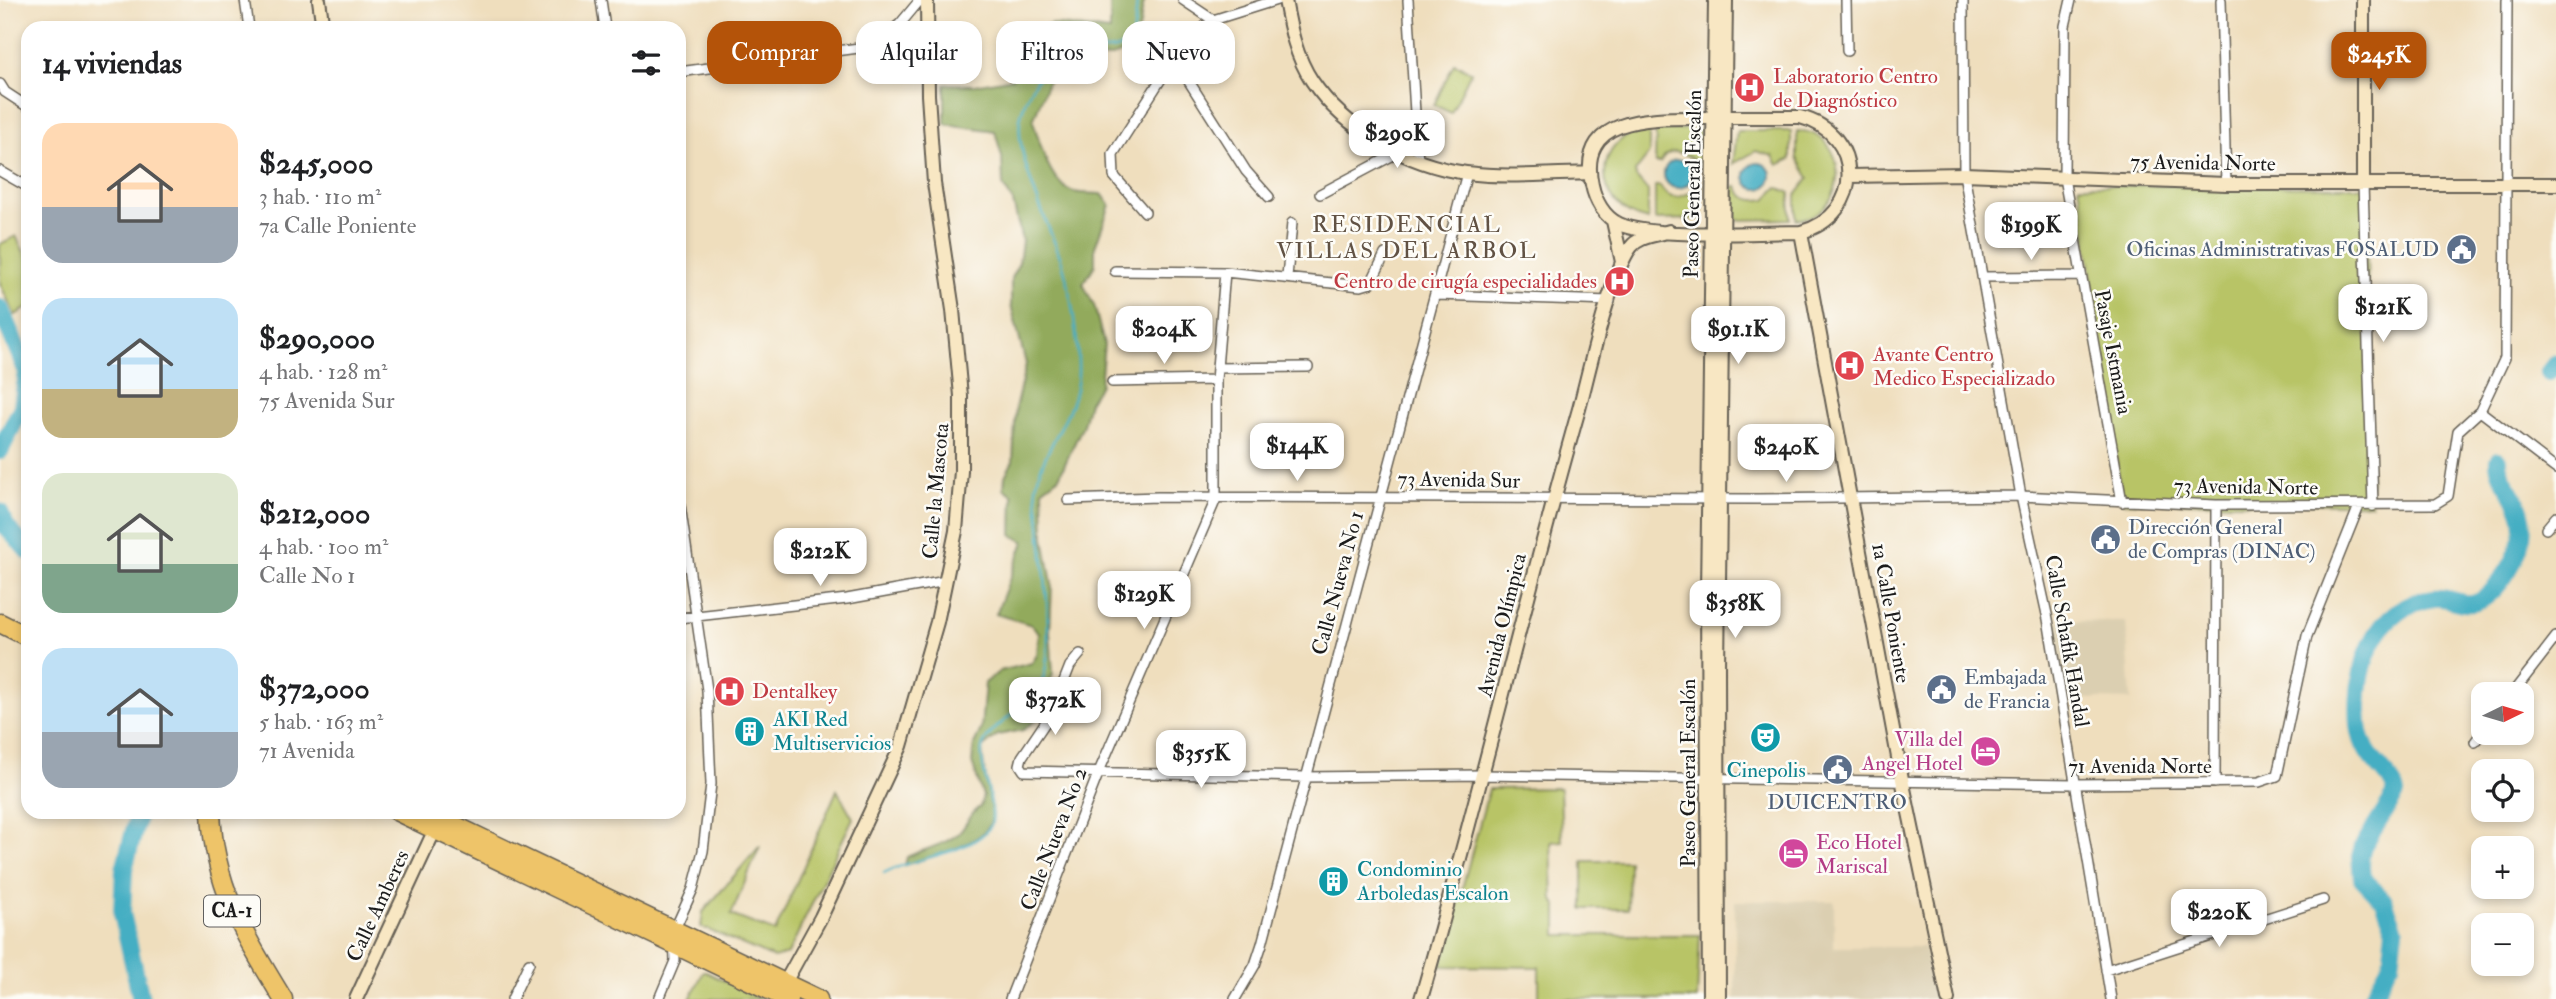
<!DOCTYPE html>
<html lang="es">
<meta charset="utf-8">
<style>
body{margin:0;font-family:"IM FELL Double Pica",serif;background:#f2f2f2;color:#202124;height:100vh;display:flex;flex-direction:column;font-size:26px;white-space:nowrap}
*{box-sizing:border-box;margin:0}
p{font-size:23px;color:#757577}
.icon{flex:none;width:38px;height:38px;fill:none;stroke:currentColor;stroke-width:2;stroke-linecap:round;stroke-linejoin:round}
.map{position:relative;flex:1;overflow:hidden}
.side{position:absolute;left:21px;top:21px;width:665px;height:798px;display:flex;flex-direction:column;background:#fff;border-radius:21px;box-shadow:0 4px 10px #0003}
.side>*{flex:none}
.top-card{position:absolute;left:707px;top:21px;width:665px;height:63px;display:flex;gap:14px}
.needle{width:46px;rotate:85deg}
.fabs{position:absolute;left:2471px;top:682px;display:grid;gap:14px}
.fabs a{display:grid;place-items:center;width:63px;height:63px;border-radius:14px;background:#fff;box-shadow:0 4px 10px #0003;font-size:35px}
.price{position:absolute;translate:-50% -60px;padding:0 16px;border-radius:14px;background:#fff;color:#222;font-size:23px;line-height:46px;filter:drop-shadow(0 2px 4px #0008)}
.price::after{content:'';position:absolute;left:50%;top:42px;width:21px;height:16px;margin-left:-10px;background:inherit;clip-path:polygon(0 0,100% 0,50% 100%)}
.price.on{background:#b45309;color:#fff}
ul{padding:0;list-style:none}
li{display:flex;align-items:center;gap:21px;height:175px;padding:0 21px}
li span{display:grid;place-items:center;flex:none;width:196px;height:140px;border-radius:21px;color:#555}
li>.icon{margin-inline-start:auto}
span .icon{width:84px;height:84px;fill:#fffc;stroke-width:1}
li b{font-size:30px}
h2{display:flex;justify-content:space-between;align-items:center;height:84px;padding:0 21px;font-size:30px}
.tag{padding:0 24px;border-radius:21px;background:#fff;box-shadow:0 4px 10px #0003;font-size:24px;line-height:63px}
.tag.on{background:#b45309;color:#fff}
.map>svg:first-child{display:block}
</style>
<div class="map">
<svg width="2556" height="999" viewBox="0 0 2556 999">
<rect width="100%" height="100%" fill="#fdfcf7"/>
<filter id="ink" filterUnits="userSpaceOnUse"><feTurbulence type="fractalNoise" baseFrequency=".0143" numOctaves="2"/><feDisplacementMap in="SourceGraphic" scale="14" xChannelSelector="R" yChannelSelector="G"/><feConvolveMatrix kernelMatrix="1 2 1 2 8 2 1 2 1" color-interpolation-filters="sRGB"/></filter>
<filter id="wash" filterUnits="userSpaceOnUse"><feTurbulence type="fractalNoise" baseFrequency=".00686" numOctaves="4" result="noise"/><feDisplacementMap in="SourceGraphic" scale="28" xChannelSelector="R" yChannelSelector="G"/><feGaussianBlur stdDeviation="1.57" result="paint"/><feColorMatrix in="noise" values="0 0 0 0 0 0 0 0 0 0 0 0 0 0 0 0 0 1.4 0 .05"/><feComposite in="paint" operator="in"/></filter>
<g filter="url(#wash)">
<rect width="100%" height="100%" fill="#efdebd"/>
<path fill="#dbcfb1" d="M2052,621L2126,622L2131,700L2064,698Z
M1735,901H1834V947H1932L1944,999H1735Z"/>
<path fill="#b8c466" stroke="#6a7041" stroke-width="2" d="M1454,63L1471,72L1451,113L1434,105Z
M1649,129V154L1635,172L1636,177L1648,191V220C1591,209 1590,136 1649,129Z
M1656,129H1699L1702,164C1689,158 1672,141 1660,163H1655Z
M1737,131H1791V159L1778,165L1773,156L1756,151L1733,164Z
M1797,131C1852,131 1850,217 1796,219V195L1809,178L1797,158Z
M2079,185L2366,187L2371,504L2122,502Z
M1655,186H1660C1672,208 1689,192 1702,186L1701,219L1655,220Z
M1737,186C1742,199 1753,202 1766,199L1778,187L1790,193V219L1736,220L1733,187Z
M16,236L28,260V308L15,315L0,284V244Z
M1560,788L1562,841L1551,842L1553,900L1557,906V935H1700L1697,999H1539V967L1441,966L1489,789Z
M837,790L853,818L788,954L774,958L701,927L703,912L760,846L731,915L775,932Z
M1583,861H1629L1628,909H1583Z
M704,971L761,999H690Z"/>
<path fill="#92aa5b" stroke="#57633c" stroke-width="2" d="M1110,0H1145C1141,11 1141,23 1138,34C1128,66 1090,56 1064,61L1051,74L1033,121C1040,143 1049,184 1074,192C1083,194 1093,193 1102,194L1110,205L1095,247V265L1083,284L1094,305L1104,344L1100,385L1089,402L1083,425L1059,477L1043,489L1044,538L1052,583L1050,632L1053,673L1038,718L1023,730L998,735L982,748C983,770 989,790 992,812C997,843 928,857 905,865L907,857C924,849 945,845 959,833C968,824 969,813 980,807L983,796L972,763L974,745L981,729L985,683L1000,671L1032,663L1037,655L1039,633L1032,625L996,614L1024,542L1012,535L1013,495L1004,489L1005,476L1013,461L1016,405L1026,364L1011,305V278L1019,263L1022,241L1013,202L1003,186L1002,157L995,131L945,124V84L974,85L1013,78L1040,29L1051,24L1110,31Z"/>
<path fill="#44aec3" stroke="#306570" stroke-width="2" d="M1664 174a14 14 0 1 1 28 0a14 14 0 1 1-28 0Z
M1745 176a13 13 0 1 1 26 0a13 13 0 1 1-26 0Z"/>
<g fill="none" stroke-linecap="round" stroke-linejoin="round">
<path stroke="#44aec3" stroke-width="2.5" d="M884,873C911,858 973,853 990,827C999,813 979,768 982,749C985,728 1029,708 1041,683C1058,651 1039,528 1036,487C1042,447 1077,415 1078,373C1079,342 1071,292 1062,262C1049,225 1015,157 1020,120C1024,93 1045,66 1063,47C1083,47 1127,60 1133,33C1136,23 1136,11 1137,0"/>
<path stroke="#44aec3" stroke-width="18" d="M0,308L27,372L22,407L0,451
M2549,372L2556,363
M0,512L6,526L28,551
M139,812L124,869L122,913L141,999
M2371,999L2391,963L2395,930L2384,901L2362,878L2360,857L2363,846L2396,794C2392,769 2363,764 2359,725C2355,671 2371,606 2434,598C2448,596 2463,607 2476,602C2496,595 2514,564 2520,545C2533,502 2497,485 2498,460"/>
</g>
</g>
<g filter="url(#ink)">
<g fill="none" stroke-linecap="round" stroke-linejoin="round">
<defs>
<path id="street" d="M245,0L249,28
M601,0L605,28
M1183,0L1213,20
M1408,0L1418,161
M1846,0L1847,51
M1963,0L1964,174L2021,496L2048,619L2111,999
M2071,0L2065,26L2064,178L2122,502
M2221,0L2226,184
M876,43L900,24L920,0
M1174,58L1246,171L1269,197
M679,72L926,39
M0,84L5,92L28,107
M0,171L28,187
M2363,184L2373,506
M1320,194L1399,152
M1145,212L1114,176L1113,154L1184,43L1213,20L1277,0
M1115,271L1225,272L1361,286L1371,283L1385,254
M1287,277L1292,223
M1982,277L2080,276
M1437,295L1610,301
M1217,368L1308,367
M1112,382L1216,380
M2480,411L2505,358L2507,0
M1068,500L1158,497L1757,499L2021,496L2216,505L2435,504L2448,496L2458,431L2480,411L2556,469
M2546,529L2556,517
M679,618L847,599L946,581
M1080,654L1070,666L1051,714L1022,757L1020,765L1024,771L1305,777L1482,775L2075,784L2259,782L2277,776L2307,636L2359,506
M2511,695L2556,637
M2475,742L2483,731
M2215,783L2216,505
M2106,970L2323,900
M512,999L529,963
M659,999L675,961L674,931L693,889L703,851L711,784L707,690L679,498
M1010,999L1098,774L1216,499V380L1225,272
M1235,999L1255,965L1262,944L1467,173"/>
<path id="secondary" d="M319,0L323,28
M1285,0C1290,28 1296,57 1312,81C1345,130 1408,165 1466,173C1506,178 1549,174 1590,173
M2363,0V184
M1713,118C1666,119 1575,109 1592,185C1595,200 1604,217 1619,224C1652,239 1759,232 1801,232C1865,215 1864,133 1800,117H1724
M1850,176L1964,174L2226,184H2556
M1613,221L1622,262
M1801,232L1902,779L1948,999
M782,988L821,917L901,746L937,622L956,531L961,471V396L953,310L934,183L928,95L927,0
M356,999L437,825
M1421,999C1478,803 1523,605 1579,409C1589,372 1610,274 1631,247C1639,236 1656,236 1669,231
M1709,999L1707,590L1715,0
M1719,999L1718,667L1726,0"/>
<path id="highway" d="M0,623L28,637
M211,812C214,888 245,936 283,999
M398,812L788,999
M427,812L818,999"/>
</defs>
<use href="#street" stroke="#666054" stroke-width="12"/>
<use href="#secondary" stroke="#666054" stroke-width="16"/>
<use href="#highway" stroke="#666054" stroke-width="21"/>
<use href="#street" stroke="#fff" stroke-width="9"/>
<use href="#secondary" stroke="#f8e7c3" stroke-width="12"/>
<use href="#highway" stroke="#eec469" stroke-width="18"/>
</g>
</g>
<defs>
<symbol id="hospital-disc" viewBox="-11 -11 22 22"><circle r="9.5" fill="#e0444e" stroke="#fdfcf7"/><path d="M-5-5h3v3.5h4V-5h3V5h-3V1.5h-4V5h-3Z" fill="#fff"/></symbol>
<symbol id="civic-disc" viewBox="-11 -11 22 22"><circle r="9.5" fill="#5c6f8a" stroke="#fdfcf7"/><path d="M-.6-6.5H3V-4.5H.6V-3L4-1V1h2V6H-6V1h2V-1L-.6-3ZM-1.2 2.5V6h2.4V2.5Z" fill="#fff"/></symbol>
<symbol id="building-disc" viewBox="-11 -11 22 22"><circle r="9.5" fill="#0f9aa8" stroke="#fdfcf7"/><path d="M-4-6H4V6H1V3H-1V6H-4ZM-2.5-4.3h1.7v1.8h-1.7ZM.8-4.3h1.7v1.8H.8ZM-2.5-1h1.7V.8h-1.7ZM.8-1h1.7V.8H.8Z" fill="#fff"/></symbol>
<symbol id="theatre-disc" viewBox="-11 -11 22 22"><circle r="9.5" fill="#0f9aa8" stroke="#fdfcf7"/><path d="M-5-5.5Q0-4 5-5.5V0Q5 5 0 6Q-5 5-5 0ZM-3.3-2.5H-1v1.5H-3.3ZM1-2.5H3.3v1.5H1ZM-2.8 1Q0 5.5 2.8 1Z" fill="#fff"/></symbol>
<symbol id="hotel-disc" viewBox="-11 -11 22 22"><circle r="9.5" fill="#d1479c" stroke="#fdfcf7"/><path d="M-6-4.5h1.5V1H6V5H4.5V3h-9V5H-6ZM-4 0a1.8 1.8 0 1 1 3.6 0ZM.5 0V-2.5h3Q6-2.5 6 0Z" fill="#fff"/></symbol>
</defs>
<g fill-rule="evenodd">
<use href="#hospital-disc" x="1732" y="70" width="35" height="35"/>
<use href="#civic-disc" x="2444" y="232" width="35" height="35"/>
<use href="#hospital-disc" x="1602" y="264" width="35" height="35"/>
<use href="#hospital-disc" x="1832" y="348" width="35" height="35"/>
<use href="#civic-disc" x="2088" y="522" width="35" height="35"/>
<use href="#civic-disc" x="1924" y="672" width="35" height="35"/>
<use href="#hospital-disc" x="712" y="674" width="35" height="35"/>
<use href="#building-disc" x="732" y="714" width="35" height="35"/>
<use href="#theatre-disc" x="1748" y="720" width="35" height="35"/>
<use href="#hotel-disc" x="1968" y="734" width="35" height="35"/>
<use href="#civic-disc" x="1820" y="752" width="35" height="35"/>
<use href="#hotel-disc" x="1776" y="836" width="35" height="35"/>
<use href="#building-disc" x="1316" y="864" width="35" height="35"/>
</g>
<g text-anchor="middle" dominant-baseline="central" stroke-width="5" stroke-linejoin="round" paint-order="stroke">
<rect fill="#fdfcf7" stroke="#605f5e" stroke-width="2" x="204" y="895.5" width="56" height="31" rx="5"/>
<g font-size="19" font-weight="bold" fill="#1c1c1c">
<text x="232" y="911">CA-1</text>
</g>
<g font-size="21" fill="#be3a42" stroke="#fdfcf7" text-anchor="start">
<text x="1773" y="76">Laboratorio Centro<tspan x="1773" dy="24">de Diagnóstico</tspan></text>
<text x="1597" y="281" text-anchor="end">Centro de cirugía especialidades</text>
<text x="1873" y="354">Avante Centro<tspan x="1873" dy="24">Medico Especializado</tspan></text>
<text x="752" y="691">Dentalkey</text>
</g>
<g font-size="21" fill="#1c1c1c" stroke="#fdfcf7">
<text transform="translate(2203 163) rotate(1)">75 Avenida Norte</text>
<text transform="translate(1693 184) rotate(-89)">Paseo General Escalón</text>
<text transform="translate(2113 352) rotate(79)">Pasaje Istmania</text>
<text transform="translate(1459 480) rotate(1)">73 Avenida Sur</text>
<text transform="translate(2246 487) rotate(1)">73 Avenida Norte</text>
<text transform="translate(936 491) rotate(-85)">Calle la Mascota</text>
<text transform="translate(1338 583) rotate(-75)">Calle Nueva No 1</text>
<text transform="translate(1891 613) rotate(80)">1a Calle Poniente</text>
<text transform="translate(1502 625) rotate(-76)">Avenida Olímpica</text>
<text transform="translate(2067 641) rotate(80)">Calle Schafik Handal</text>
<text x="2140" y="766">71 Avenida Norte</text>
<text transform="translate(1688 773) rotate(-90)">Paseo General Escalón</text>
<text transform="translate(1054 839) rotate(-69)">Calle Nueva No 2</text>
<text transform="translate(378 906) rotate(-65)">Calle Amberes</text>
</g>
<g font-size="21" fill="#4e5e75" stroke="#fdfcf7" text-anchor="start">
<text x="2439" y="249" text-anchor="end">Oficinas Administrativas FOSALUD</text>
<text x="2128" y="527">Dirección General<tspan x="2128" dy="24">de Compras (DINAC)</tspan></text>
<text x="1964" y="677">Embajada<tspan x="1964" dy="24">de Francia</tspan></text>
<text x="1837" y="802" text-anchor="middle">DUICENTRO</text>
</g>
<g font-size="21" fill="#0d838f" stroke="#fdfcf7" text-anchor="start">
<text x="773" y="719">AKI Red<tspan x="773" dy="24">Multiservicios</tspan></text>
<text x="1766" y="770" text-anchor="middle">Cinepolis</text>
<text x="1357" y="869">Condominio<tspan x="1357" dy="24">Arboledas Escalon</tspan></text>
</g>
<g font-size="21" fill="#b23c85" stroke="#fdfcf7" text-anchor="end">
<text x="1963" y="739">Villa del<tspan x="1963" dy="24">Angel Hotel</tspan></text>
<text x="1816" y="842" text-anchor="start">Eco Hotel<tspan x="1816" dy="24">Mariscal</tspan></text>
</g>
<g font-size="23" letter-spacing="2" fill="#615244" stroke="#fdfcf7">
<text x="1407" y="224">RESIDENCIAL<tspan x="1407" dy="26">VILLAS DEL ARBOL</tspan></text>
</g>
</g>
</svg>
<div class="fabs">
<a><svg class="needle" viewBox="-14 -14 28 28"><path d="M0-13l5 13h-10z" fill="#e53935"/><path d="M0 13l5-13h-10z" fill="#757577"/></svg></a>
<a><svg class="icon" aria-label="locate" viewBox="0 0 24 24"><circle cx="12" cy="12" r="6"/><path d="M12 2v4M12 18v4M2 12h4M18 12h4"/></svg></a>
<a>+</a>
<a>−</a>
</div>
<b class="price on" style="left:2379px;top:92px">$245K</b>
<b class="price" style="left:1397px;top:170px">$290K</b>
<b class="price" style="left:2031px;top:262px">$199K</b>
<b class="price" style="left:2383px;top:344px">$121K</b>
<b class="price" style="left:1164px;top:366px">$204K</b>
<b class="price" style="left:1738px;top:366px">$91.1K</b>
<b class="price" style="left:1297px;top:483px">$144K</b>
<b class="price" style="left:1786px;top:484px">$240K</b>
<b class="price" style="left:820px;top:588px">$212K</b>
<b class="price" style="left:1144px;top:631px">$129K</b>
<b class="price" style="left:1735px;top:640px">$358K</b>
<b class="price" style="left:1055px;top:737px">$372K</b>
<b class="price" style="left:1201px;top:790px">$355K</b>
<b class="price" style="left:2219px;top:949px">$220K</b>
<div class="top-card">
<a class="tag on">Comprar</a>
<a class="tag">Alquilar</a>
<a class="tag">Filtros</a>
<a class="tag">Nuevo</a>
</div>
<section class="side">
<h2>14 viviendas<svg class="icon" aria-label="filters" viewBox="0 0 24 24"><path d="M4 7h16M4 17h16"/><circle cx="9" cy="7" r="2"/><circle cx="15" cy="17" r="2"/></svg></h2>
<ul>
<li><span style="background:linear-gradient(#ffd9b3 60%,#9aa5b1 0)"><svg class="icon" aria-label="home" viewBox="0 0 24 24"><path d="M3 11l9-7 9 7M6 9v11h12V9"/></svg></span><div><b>$245,000</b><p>3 hab. · 110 m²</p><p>7a Calle Poniente</p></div></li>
<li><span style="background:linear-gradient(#bfe0f5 65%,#c2b280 0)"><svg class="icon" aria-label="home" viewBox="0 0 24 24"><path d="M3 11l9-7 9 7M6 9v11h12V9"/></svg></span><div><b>$290,000</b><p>4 hab. · 128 m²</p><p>75 Avenida Sur</p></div></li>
<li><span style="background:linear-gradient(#dfe7d0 65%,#7fa58c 0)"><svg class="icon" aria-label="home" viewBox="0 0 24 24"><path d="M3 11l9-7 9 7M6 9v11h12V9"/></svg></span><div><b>$212,000</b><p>4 hab. · 100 m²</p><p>Calle No 1</p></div></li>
<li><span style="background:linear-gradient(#bfe0f5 60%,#9aa5b1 0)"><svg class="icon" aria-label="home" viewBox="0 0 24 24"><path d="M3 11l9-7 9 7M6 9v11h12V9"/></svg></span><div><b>$372,000</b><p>5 hab. · 163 m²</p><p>71 Avenida</p></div></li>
</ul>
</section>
</div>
